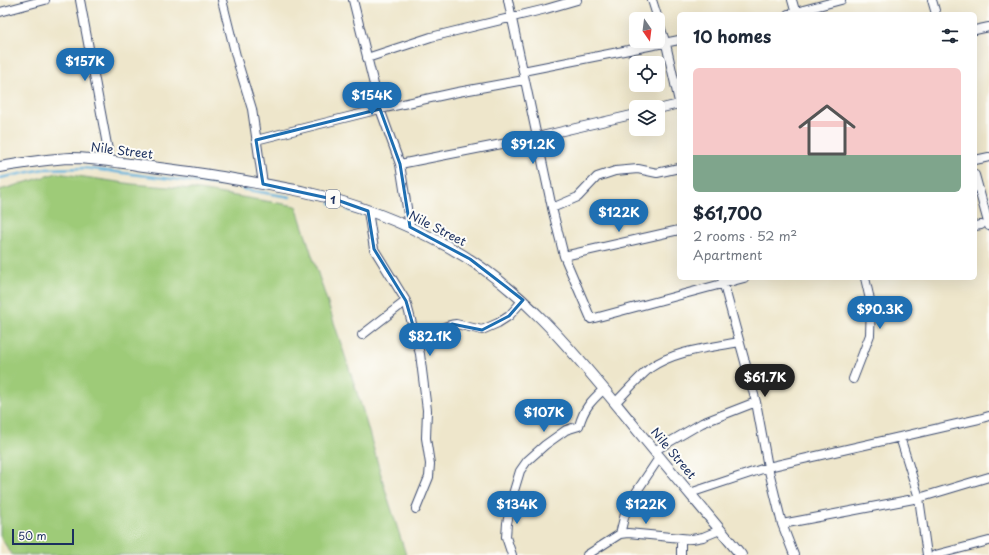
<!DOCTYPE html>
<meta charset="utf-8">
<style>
body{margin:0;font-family:"Playpen Sans",sans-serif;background:#f2f2f3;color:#1f2937;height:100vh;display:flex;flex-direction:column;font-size:15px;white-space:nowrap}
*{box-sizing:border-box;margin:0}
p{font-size:13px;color:#747a83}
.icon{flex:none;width:22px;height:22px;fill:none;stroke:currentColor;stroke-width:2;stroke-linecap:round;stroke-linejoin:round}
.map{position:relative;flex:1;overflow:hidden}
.sheet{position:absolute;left:677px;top:12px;width:300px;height:268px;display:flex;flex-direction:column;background:#fff;border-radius:6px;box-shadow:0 4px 16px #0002}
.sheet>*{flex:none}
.needle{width:26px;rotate:166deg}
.fabs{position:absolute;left:629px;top:12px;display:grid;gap:8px}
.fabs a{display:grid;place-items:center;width:36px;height:36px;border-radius:6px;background:#fff;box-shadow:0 4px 16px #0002;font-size:20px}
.scale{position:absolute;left:12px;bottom:10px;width:62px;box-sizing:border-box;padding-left:4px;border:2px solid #1b2f5e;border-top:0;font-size:11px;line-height:14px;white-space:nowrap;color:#1b2f5e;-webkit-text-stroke:3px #fdfcf7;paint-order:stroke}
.price{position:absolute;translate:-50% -34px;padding:0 9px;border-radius:14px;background:#1f6fb2;color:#fff;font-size:13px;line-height:26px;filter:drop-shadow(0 1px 2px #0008)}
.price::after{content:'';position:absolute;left:50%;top:24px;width:12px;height:9px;margin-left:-6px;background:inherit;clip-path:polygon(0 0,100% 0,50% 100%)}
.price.selected{background:#222;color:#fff}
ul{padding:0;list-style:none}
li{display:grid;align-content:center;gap:8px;height:212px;padding:0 16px}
li span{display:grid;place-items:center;height:124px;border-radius:6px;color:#555}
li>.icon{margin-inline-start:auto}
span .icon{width:72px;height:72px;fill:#fffc;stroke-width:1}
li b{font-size:17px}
h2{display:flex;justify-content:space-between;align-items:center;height:48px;padding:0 16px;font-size:17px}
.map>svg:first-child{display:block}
</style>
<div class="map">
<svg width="989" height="555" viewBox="0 0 989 555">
<rect width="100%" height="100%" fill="#fdfcf7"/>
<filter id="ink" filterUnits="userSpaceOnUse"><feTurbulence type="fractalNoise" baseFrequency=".025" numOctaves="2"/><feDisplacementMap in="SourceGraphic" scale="8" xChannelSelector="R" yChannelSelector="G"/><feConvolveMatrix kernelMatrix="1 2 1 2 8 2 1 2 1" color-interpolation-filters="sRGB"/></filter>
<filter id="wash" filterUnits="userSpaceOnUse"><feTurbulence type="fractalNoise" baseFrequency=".012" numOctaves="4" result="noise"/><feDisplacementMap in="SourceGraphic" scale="16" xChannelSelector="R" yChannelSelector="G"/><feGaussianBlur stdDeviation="0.9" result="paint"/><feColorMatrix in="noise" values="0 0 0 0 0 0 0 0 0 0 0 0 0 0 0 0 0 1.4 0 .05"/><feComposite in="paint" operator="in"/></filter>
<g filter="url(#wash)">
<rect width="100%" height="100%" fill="#eee6cb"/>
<path fill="#9ecb78" stroke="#5c7d6b" d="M57,173L132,184L193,189L296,206L363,411L385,489L406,555H12L0,536V190Z"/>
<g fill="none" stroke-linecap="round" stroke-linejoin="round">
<path stroke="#60b0db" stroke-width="2.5" d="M0,178L44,169L84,168L219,185
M242,189L290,197
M330,203L340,208
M348,210L362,214"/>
</g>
</g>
<g filter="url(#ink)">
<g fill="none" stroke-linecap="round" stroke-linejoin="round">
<defs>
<path id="minor" d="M80,0L110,161
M222,0L237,60L252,109L263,184
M353,0L380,109L400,164L410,227
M508,0L552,208L564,256L591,319L744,278
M652,0L658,19
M792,0L796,14
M932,0L936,14
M0,12L45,0
M788,14L841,0
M658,20L666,44L679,102
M975,30L989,27
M367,58L431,37L546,9L577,0
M523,71L679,40
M658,109L679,104
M256,140L380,109L458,92L524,80
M975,160L989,157
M400,164L537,137L636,114
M975,175L989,226
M552,208L578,197L597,177L615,171L638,169L657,173L679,168
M368,211L374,249L406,301L420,354L427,410L426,438L430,464L429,477L416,509
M975,226L981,225
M564,256L679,230
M722,278L756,402L768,467L782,524
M362,335L406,301
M418,343C429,337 442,325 456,324L482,330L498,323L509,316L523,300
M853,379L870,335L871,304L865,278
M615,403C626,392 638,378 650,368C675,350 710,348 739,342
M900,437L979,419L989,416
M654,451L702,423L756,402
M690,493L768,467L900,437L919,498L927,555
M620,534L627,506L659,458
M681,538V555
M512,555L506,537L507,523L510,510V504L520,471L527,461L545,445L566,430L579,426C584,408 591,401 604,389
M587,555L620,534L628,533L692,539L703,537L720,530
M794,555L782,524L919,498L989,477
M935,555L989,541"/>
<path id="major" d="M0,167C23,163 47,159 71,158C93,158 115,162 137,165C166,169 194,172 222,177C249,182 278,186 305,192C354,203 403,222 447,246C523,287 576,355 630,421C666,466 704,510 741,555"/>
</defs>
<use href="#minor" stroke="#3b4a6e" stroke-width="10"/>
<use href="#major" stroke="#3b4a6e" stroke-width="12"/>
<use href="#minor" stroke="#fff" stroke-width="8"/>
<use href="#major" stroke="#fff" stroke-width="10"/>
</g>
</g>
<path fill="none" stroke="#1f6fb2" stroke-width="3" stroke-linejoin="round" d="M380,109L400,164L410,227L470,259L523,300L509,316L482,330L452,324L418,343L406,301L374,249L368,211L337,200L263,184L256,140Z"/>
<g text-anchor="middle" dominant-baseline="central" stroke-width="4" stroke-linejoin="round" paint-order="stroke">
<rect fill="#fdfcf7" stroke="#5f6c8c" stroke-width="1" x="326" y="190" width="14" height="18" rx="3"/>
<g font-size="11" font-weight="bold" fill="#1b2f5e">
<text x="333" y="199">1</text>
</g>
<g font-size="12" fill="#1b2f5e" stroke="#fdfcf7">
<text transform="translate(122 150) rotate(7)">Nile Street</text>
<text transform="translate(438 228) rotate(27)">Nile Street</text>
<text transform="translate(674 453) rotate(50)">Nile Street</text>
</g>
</g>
</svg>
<div class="fabs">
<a><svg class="needle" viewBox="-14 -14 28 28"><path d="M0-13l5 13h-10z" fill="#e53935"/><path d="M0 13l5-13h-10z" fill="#747a83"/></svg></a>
<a><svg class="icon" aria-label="locate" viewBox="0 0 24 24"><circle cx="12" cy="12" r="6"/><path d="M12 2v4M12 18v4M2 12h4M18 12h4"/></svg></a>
<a><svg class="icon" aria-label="layers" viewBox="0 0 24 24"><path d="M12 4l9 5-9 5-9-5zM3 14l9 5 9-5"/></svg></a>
</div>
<div class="scale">50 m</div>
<b class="price" style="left:85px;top:82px">$157K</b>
<b class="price" style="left:372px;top:116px">$154K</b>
<b class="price" style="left:533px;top:165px">$91.2K</b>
<b class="price" style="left:619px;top:233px">$122K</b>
<b class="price" style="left:880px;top:330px">$90.3K</b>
<b class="price" style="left:430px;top:357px">$82.1K</b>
<b class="price selected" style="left:765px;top:398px">$61.7K</b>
<b class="price" style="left:544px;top:433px">$107K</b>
<b class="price" style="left:517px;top:525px">$134K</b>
<b class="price" style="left:646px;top:525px">$122K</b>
<section class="sheet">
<h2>10 homes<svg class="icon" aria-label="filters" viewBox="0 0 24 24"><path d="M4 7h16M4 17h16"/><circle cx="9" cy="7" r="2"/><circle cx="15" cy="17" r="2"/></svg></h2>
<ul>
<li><span style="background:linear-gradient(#f6c9c9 70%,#7fa58c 0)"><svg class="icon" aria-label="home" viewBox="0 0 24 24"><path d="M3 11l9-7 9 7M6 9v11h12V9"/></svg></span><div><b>$61,700</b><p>2 rooms · 52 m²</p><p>Apartment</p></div></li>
</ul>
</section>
</div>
